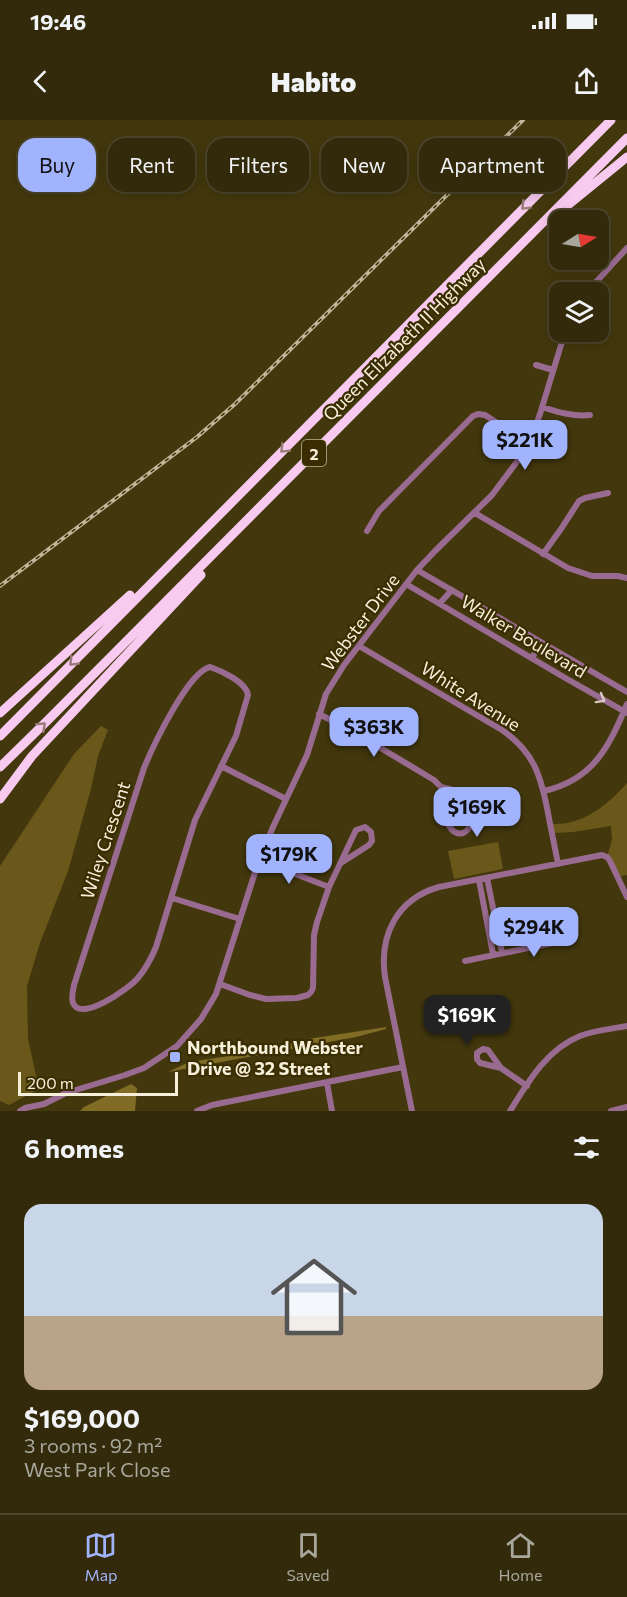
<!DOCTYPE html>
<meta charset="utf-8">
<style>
body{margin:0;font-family:Commissioner,sans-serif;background:#3a3213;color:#f1f3f6;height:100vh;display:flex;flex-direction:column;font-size:22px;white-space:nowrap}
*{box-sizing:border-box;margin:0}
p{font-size:20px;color:#a8a79c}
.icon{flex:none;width:33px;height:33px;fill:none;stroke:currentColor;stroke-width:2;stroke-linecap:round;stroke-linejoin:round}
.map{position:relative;height:991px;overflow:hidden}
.details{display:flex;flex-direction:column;background:#322a0a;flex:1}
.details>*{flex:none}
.banner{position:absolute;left:18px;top:18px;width:591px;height:54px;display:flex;gap:12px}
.needle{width:39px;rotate:79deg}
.controls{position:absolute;left:549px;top:90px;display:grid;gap:12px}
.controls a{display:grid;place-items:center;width:60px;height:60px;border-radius:12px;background:#322a0a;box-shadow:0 3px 15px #0003,0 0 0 2px #4d462b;font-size:30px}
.scale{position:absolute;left:18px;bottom:15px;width:160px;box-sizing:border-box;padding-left:6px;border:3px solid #f6efd9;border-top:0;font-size:16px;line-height:21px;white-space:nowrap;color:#f6efd9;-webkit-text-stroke:4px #392d01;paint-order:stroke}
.price{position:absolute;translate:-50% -51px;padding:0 14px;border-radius:12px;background:#a1b3fd;color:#111;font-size:20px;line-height:39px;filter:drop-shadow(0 2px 3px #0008)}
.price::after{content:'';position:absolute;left:50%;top:36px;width:18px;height:14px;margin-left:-9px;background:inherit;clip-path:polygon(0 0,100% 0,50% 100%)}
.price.on{background:#222;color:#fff}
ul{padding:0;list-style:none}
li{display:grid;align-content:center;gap:12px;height:318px;padding:0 24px}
li span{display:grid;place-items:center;height:186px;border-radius:18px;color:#555}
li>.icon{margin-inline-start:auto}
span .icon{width:108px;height:108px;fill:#fffc;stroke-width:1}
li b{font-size:26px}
h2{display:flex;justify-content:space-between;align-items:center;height:72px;padding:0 24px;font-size:26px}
.chip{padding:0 21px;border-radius:18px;background:#322a0a;box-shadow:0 3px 15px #0003,0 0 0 2px #4d462b;font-size:21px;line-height:54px}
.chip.on{background:#a1b3fd;color:#111}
.status{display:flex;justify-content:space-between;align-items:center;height:42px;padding:0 30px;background:#322a0a;direction:ltr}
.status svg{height:16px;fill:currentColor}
header{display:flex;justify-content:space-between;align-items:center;height:78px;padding:0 24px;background:#322a0a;font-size:27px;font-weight:800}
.tab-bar{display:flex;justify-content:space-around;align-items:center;height:84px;border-top:2px solid #4d462b;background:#322a0a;font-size:16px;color:#a8a79c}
.tab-bar a{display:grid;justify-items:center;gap:3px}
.tab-bar .on{color:#a1b3fd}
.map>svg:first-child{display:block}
</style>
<div class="status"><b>19:46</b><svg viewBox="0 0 49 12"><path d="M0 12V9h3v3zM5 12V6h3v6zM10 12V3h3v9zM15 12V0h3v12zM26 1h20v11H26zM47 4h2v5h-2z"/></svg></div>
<header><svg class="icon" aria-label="back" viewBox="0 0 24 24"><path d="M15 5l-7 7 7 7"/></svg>Habito<svg class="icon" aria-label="share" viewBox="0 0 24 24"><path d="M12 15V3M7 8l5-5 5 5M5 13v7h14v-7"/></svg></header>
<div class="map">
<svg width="627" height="991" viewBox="0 0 627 991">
<rect width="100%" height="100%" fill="#43380d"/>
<path fill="#69581a" d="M101,606L108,610L98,636L91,669L68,751L40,823L27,866L28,919L39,969L9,985L0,981V746L74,634Z
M627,663V755L618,757L607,737L612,720L611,706L573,712L553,713L552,704C558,704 565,704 571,702C593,697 613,679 627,663Z
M498,722L503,749L454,759L448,731Z"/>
<path fill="#806c24" d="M386,907V909L356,917L168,952L189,942L256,932L308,919Z
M131,964L137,968L135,991H80L84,987Z"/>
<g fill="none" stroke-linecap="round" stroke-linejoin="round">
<path stroke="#9a6b91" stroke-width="6" d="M587,172L627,128
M574,212L585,216
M536,245L553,250
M542,287C558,292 573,297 590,295
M475,393L568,448L592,456H618L627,458
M367,411L379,391L473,296L478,294L485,295L528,323
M543,434L561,409L579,381L585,378L608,373
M417,450L627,572
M406,464L567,559L627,593
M440,483L452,470
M359,526L502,610C534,632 541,656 548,693C551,710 555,727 558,744
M532,538L541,522
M210,547C222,551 246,562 248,575L236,616L195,700L156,827C151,839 145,850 137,859C129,868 81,903 73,883C71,878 73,870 74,865L144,648C153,626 188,552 210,547Z
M319,594L354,612L434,660L441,667L449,706C468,734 494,675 441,667
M221,646L286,679
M544,671C593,660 609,627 627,584
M259,740L329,767
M487,758L502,832
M479,760L493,834
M172,778L240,799
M465,841L562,821
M220,864L250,875L266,879L297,878L308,875L311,872L313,868L314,815L317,802L329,767L356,710L365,707L371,712L372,721L369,725L341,743
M501,948L480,943L477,939V933L483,929L488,930L501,948L527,966
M327,963L332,991
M20,991L25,988L44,984L66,973L125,955L144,948L177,926L201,899L216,874L259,740L273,707L307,635L326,574L344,545L417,450L435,431L492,375L519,339L533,313L540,294L565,212
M197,991L212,985L403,947
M412,991L385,857C379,815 397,779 439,767L602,735L607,737L610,741L627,777
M510,991C528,962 547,929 580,916C595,910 612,909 627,906
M611,991L627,987"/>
<path stroke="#f8caef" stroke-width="9" d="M568,85L627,37
M0,593L130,475
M0,616L611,0
M0,647L48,600L627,18
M0,679L32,636L201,455"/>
<defs>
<path id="rail" d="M0,466L197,317L235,284L523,0"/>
</defs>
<use href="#rail" stroke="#c0b79b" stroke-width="4"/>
<use href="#rail" stroke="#392d01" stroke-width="1.5" stroke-dasharray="4.5" stroke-linecap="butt"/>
</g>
<defs><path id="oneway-chevron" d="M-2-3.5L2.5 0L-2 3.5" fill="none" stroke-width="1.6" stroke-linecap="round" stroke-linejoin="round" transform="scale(1.5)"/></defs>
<g stroke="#987c78">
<use href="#oneway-chevron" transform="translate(525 86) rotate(135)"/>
<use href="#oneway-chevron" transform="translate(284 329) rotate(135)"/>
<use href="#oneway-chevron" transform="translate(73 542) rotate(135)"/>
<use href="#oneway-chevron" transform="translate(42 606) rotate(-44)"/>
</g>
<use stroke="#dac7c3" href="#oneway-chevron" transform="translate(601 579) rotate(29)"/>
<rect fill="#a1b3fd" stroke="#392d01" stroke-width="2" x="169" y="931" width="12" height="12" rx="3"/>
<g text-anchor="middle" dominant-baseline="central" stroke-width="4.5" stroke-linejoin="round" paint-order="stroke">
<rect fill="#392d01" stroke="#bdb598" stroke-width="1.5" x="302" y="320" width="24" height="26" rx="4.5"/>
<g font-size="16" font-weight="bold" fill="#f6efd9">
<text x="314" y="333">2</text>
</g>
<g font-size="18" fill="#f6efd9" stroke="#392d01">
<text transform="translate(404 219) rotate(-45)">Queen Elizabeth II Highway</text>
<text transform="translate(360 502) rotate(-53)">Webster Drive</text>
<text transform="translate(524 516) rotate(31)">Walker Boulevard</text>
<text transform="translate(471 576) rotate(32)">White Avenue</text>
<text transform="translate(105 720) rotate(-72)">Wiley Crescent</text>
</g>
<g font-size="18" font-weight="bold" fill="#f6efd9" stroke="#392d01" text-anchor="start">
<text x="187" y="927">Northbound Webster<tspan x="187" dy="21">Drive @ 32 Street</tspan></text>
</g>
</g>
</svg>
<div class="controls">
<a><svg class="needle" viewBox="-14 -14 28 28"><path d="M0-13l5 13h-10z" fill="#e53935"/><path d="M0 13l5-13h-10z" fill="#a8a79c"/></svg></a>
<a><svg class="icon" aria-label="layers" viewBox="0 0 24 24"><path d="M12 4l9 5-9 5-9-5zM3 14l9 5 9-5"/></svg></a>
</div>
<div class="scale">200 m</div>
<b class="price" style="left:525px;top:351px">$221K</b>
<b class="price" style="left:374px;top:638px">$363K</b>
<b class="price" style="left:477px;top:718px">$169K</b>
<b class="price" style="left:289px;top:765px">$179K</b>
<b class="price" style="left:534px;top:838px">$294K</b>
<b class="price on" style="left:467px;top:926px">$169K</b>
<div class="banner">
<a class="chip on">Buy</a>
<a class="chip">Rent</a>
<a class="chip">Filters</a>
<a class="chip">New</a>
<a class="chip">Apartment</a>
</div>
</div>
<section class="details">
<h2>6 homes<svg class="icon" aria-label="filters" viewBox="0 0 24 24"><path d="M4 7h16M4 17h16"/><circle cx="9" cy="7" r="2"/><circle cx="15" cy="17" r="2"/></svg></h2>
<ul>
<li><span style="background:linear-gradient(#c9d6e8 60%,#b9a48a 0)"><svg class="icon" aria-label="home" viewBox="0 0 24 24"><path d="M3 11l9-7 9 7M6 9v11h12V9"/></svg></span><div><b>$169,000</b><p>3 rooms · 92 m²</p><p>West Park Close</p></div></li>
</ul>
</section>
<nav class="tab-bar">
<a class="on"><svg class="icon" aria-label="map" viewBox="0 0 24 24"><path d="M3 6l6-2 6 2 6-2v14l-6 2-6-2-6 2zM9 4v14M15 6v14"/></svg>Map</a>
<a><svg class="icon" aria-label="saved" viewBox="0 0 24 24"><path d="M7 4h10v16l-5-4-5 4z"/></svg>Saved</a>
<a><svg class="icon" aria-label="home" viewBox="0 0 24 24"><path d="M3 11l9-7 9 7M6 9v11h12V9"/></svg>Home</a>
</nav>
